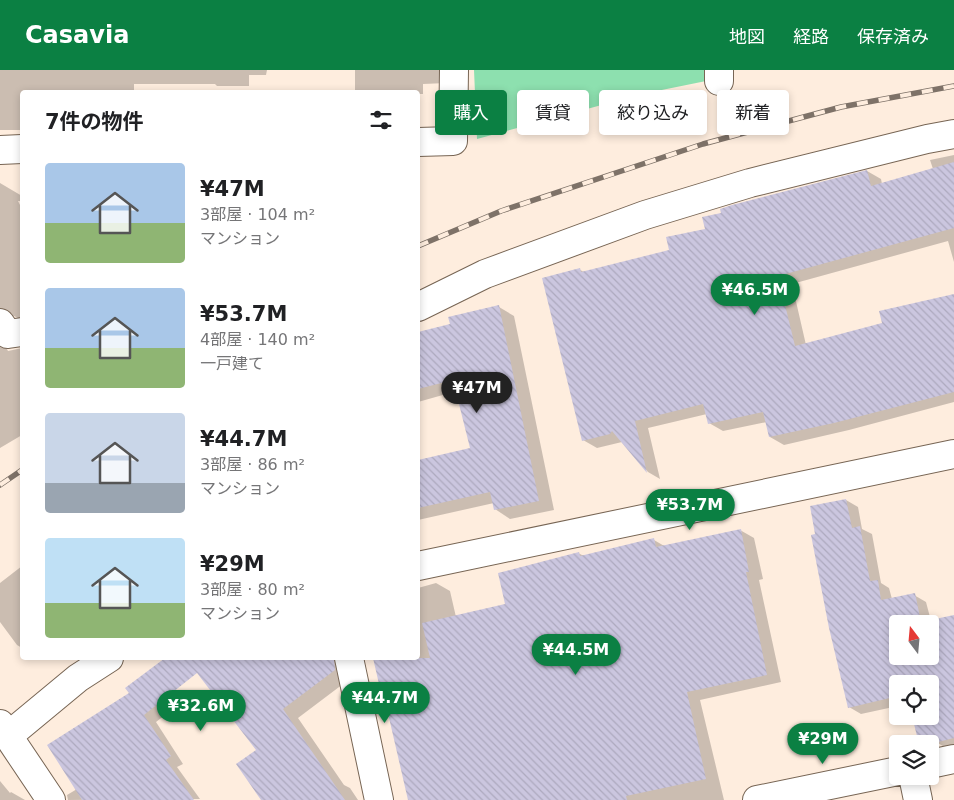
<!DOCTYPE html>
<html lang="ja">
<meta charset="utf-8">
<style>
body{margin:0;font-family:"DejaVu Sans","Noto Sans JP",sans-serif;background:#f6f6f6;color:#202124;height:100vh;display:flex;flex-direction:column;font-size:19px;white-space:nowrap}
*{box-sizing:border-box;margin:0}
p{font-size:16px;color:#757577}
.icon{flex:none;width:28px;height:28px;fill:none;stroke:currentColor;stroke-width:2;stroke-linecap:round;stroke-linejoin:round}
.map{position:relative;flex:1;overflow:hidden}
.side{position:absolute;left:20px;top:20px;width:400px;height:570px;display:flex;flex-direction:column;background:#fff;border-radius:5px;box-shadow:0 2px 8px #0003}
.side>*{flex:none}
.banner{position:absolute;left:435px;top:20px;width:444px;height:45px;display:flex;gap:10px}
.needle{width:32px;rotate:344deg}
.controls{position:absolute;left:889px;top:545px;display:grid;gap:10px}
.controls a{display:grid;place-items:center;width:50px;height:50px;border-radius:5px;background:#fff;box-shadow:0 2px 8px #0003;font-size:25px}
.price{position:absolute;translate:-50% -42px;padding:0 11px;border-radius:18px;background:#0b8043;color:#fff;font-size:16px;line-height:32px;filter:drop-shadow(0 1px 2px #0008)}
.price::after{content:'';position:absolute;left:50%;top:30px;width:15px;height:11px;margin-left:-8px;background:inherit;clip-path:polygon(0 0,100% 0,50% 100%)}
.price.active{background:#222;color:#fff}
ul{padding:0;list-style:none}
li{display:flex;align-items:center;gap:15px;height:125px;padding:0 25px}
li span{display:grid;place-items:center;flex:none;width:140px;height:100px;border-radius:5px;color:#555}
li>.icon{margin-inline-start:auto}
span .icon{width:60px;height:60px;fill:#fffc;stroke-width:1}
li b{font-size:21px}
h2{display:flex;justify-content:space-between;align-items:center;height:60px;padding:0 25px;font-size:21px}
.chip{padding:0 18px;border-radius:5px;background:#fff;box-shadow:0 2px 8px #0003;font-size:18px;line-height:45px}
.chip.active{background:#0b8043;color:#fff}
header{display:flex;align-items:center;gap:30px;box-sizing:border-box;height:70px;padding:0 25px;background:#0b8043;color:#fff}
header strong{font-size:24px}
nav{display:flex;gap:28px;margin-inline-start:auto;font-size:18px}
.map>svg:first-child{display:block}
</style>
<header>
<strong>Casavia</strong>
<nav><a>地図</a><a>経路</a><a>保存済み</a></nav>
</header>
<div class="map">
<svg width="954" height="730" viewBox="0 0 954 730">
<defs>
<pattern id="building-back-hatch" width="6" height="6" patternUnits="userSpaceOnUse" patternTransform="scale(1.25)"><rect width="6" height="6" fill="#cbc6df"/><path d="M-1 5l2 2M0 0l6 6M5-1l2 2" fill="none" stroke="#ada9be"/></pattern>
</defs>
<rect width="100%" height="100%" fill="#feedde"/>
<path fill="#8de0af" d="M474,0H711V10L642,24L477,69Z"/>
<path fill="#0003" fill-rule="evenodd" d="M0,0H267L266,5H249V16H217L215,14H134V22H22V60H0Z
M355,0H447V13L423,14V24H418V22H355Z
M954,85V192L948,171L792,214L806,275L884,254L954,225V332L849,360L784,375L770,367L767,352L723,361L709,353L707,344L648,358L660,409L648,402L622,372L597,378L583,370L579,199L585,203L670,181L707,160L867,101L881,109L882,114L933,99L930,90Z
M0,113L22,126V134L21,131H18L22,139V250L14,246L7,248L0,260Z
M499,237L514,246L554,440L510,449L495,439L494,433L418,450V391L472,379L457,321L418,332V263L452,255Z
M0,266L8,281L22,278V365L0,378Z
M846,430L858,437L862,459L872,464L881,513L889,518L892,529L914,525L926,532L931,551L954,546V677L948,679L936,672L930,646V614H898V636L861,644L849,637ZM898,554H930V586H898Z
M740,460L754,468L763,509L759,510L781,612L700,630L724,730H409L386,627L383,626L374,588H418V518L436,513L450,521L456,547L506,535L578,483L584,486L654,470L666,477Z
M22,496V578L17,575L0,552V513Z
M187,588H345L351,608L298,648L344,715L350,718L358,730H263L258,680Z
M150,626L165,645L156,652L183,694L177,697L200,729L68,730L67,725L77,719Z
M0,711L10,723L11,722L25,730H0Z"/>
<path fill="url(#building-back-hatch)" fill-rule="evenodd" d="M954,92V158L778,206L795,276L882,253L879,241L954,224V322L834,353L769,367L763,342L708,354L703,334L635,351L647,403L612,361L610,364L582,371L542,208L580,198L581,202L669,180L666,167L705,159L702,147L721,143L720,139L732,135L867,100L871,116Z
M499,235L539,431L494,440L490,422L418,438V390L470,378L453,310L418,319V262L450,254L448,247Z
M846,429L852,458L860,456L870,511L878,510L881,530L915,523L921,552L954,545V668L930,674H919L912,646H930V614H898V626L848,638L829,558L811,465L815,464L810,436ZM898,554H930V586H898Z
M741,459L749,502H746L767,605L687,622L706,709L626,726L627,730H408L384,626L382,627L373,588H430L422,553L505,534L498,503L579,482L580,486L654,468L656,477Z
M165,588H334L335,600L283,639L345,730H261L236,694L256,680L197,603L144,645L171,686L166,690L194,730H82L47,675L129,623L125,618Z"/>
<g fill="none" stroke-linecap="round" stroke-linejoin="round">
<defs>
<path id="minor" d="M719,11V0
M418,72L453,71L454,0
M0,80L22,79
M418,237L485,204L645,145L750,113L927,69L954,64
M0,253L8,264L22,262
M349,588L379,730
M0,654L51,730
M930,694L954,689
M913,706L918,730
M757,730L898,701"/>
<path id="tertiary" d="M418,496L954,384
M8,666L78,608L109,588"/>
</defs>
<use href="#minor" stroke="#776554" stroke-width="30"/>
<use href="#tertiary" stroke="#776554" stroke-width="30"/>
<use href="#minor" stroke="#fff" stroke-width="28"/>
<use href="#tertiary" stroke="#fff" stroke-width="28"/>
<defs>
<path id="rail" d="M418,176L501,141L703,74L841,37L954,16
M0,415L22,400"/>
</defs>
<use href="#rail" stroke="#7e7268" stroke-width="5.5"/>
<use href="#rail" stroke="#feedde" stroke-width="4" stroke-dasharray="11" stroke-linecap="butt"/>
</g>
</svg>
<div class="controls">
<a><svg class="needle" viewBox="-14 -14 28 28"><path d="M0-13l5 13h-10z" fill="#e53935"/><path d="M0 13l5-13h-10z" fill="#757577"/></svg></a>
<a><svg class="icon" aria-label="locate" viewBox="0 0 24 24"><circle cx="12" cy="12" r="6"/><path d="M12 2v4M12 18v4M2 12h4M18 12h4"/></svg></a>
<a><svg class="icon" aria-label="layers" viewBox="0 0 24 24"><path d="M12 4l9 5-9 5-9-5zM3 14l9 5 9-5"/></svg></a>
</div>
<b class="price" style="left:755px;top:246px">¥46.5M</b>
<b class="price active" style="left:477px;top:344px">¥47M</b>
<b class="price" style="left:690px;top:461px">¥53.7M</b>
<b class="price" style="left:576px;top:606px">¥44.5M</b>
<b class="price" style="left:385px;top:654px">¥44.7M</b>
<b class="price" style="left:201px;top:662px">¥32.6M</b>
<b class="price" style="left:823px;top:695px">¥29M</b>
<div class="banner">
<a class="chip active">購入</a>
<a class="chip">賃貸</a>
<a class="chip">絞り込み</a>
<a class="chip">新着</a>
</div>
<section class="side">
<h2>7件の物件<svg class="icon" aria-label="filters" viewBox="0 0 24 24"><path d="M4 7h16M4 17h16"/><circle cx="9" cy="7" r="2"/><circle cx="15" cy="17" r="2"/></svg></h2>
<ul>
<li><span style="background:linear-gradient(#a9c7e8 60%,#8fb573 0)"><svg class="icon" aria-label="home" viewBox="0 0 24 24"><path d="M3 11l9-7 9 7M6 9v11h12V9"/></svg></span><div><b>¥47M</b><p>3部屋 · 104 m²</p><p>マンション</p></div></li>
<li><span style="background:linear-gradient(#a9c7e8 60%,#8fb573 0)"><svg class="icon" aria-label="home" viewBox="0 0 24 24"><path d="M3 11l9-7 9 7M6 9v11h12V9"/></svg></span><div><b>¥53.7M</b><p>4部屋 · 140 m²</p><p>一戸建て</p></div></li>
<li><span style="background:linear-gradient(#c9d6e8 70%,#9aa5b1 0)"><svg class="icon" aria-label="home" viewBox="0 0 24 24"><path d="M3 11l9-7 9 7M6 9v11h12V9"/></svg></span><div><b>¥44.7M</b><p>3部屋 · 86 m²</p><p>マンション</p></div></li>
<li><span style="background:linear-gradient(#bfe0f5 65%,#8fb573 0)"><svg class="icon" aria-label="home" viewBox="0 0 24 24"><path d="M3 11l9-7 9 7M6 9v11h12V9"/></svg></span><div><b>¥29M</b><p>3部屋 · 80 m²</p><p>マンション</p></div></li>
</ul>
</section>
</div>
